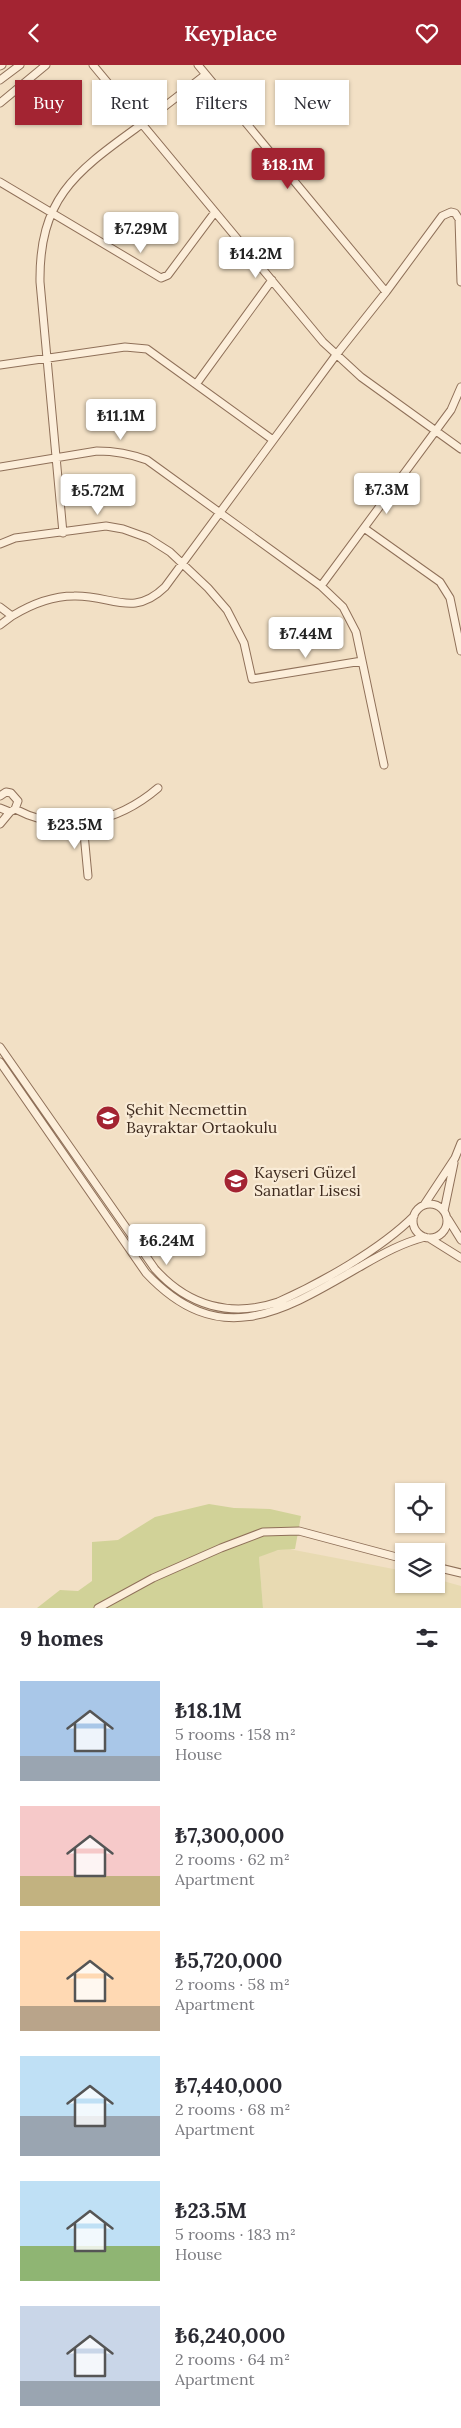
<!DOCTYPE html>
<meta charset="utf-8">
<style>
body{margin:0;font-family:Lora,serif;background:#f2f2f3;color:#2b2b33;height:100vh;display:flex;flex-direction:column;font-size:19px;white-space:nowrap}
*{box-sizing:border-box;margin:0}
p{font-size:16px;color:#7c7c81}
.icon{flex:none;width:28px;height:28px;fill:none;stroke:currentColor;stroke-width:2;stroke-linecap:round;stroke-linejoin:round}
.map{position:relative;height:1543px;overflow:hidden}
.drawer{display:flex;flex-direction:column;background:#fff;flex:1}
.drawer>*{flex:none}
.hud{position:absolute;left:15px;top:15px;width:431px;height:45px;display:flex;gap:10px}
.tools{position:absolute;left:395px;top:1418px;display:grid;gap:10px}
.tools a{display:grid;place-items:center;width:50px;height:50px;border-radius:0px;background:#fff;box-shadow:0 1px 4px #0004;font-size:25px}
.price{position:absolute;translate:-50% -42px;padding:0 11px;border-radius:5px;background:#fff;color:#222;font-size:16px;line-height:32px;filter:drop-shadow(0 1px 2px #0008)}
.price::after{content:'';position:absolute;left:50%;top:30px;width:15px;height:11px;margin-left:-8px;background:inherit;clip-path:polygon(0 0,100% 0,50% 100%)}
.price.selected{background:#a32432;color:#fff}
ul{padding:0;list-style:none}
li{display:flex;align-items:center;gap:15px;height:125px;padding:0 20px}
li span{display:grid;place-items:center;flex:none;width:140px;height:100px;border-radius:0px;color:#555}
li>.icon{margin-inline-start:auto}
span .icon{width:60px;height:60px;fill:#fffc;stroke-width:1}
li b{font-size:21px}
h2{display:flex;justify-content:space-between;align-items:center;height:60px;padding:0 20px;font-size:21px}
.tag{padding:0 18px;border-radius:0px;background:#fff;box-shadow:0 1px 4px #0004;font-size:18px;line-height:45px}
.tag.selected{background:#a32432;color:#fff}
header{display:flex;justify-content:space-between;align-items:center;height:65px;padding:0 20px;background:#a32432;color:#fff;font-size:22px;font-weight:600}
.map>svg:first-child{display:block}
</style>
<header><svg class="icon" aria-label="back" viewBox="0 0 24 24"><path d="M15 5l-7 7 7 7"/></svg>Keyplace<svg class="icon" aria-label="heart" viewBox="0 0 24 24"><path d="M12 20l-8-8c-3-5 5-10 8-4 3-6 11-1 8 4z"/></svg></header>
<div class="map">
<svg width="461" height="1543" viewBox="0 0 461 1543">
<rect width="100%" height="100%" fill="#f2e0c5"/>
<path fill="#e8dab2" d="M289,1484L404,1506V1519H436V1514L461,1521V1543H263L259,1492L271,1486Z"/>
<path fill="#d1d298" d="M209,1439L234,1443L270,1444L301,1451L295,1484L278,1485L259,1492L263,1543H37L60,1525L78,1526L92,1516V1477L118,1475L155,1452Z"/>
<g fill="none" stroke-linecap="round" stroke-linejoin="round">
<defs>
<path id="minor" d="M93,0L323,277L361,312L461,384
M198,0L386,227
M0,1L2,0
M0,15L20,0
M0,38L46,0
M0,117L161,213L168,210L215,147
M0,300L125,282L147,284L273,375
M197,318L272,215
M0,402L97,386C115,386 131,389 147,395L321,521L343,542L356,567L384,700
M364,463L440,517L450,533L461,586
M63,468L40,217C39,135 74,108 135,64C159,46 182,28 205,10
M0,479L15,473L106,461L123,464L148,473L170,487L208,523L227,545L244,578L252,614L362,596
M321,521L451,345L461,322
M0,542L12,551C30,540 53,531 74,531C112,530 133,553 165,522L336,290L386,227L442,151L451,147L455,148L459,154L461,217
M0,560L12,551
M0,731L6,727L11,728L18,736L15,744L10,747L0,743
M15,744C64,770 117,758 158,723
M83,758L88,811
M0,759L10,747
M0,982L155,1204C188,1241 231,1253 278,1237C321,1218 381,1184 414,1151
M0,997L146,1208C221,1288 285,1245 363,1200C384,1188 402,1178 425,1172
M413 1156a17 17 0 1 1 34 0a17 17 0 1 1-34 0Z
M424,1140L455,1093L461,1078
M444,1146L454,1098
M448,1154L461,1175
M429,1173L461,1193
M436,1502L461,1508
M98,1543L153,1513L221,1483L263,1467L299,1466L404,1494"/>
</defs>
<use href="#minor" stroke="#8f7059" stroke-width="9"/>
<use href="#minor" stroke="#fceeda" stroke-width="7"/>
</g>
<defs>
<symbol id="school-disc" viewBox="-11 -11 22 22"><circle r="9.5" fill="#a32432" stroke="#f9ebd6"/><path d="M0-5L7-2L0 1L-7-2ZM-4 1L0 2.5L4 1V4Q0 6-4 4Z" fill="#fff"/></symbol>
</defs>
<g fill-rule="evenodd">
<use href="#school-disc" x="94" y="1039" width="28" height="28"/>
<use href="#school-disc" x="222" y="1102" width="28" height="28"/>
</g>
<g text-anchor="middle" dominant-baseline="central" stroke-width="4.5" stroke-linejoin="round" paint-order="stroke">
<g font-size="16" fill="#3e2a1e" stroke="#f9ebd6" text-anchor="start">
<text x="126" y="1044">Şehit Necmettin<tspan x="126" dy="18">Bayraktar Ortaokulu</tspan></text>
<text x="254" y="1107">Kayseri Güzel<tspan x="254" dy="18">Sanatlar Lisesi</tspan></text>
</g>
</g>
</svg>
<div class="tools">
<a><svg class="icon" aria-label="locate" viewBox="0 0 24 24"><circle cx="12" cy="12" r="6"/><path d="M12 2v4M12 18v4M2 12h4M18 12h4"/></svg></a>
<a><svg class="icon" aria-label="layers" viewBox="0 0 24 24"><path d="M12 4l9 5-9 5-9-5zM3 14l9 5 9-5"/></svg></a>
</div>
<b class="price selected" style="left:288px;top:125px">₺18.1M</b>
<b class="price" style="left:141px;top:189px">₺7.29M</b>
<b class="price" style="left:256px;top:214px">₺14.2M</b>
<b class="price" style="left:121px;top:376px">₺11.1M</b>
<b class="price" style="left:387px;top:450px">₺7.3M</b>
<b class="price" style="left:98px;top:451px">₺5.72M</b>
<b class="price" style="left:306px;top:594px">₺7.44M</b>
<b class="price" style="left:75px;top:785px">₺23.5M</b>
<b class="price" style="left:167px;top:1201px">₺6.24M</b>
<div class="hud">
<a class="tag selected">Buy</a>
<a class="tag">Rent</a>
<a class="tag">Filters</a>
<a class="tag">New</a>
</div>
</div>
<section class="drawer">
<h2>9 homes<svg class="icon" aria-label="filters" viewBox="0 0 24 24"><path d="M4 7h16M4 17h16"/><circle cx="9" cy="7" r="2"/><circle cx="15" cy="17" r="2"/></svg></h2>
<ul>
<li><span style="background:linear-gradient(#a9c7e8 75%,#9aa5b1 0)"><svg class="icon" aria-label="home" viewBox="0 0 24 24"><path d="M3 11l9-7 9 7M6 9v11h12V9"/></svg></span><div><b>₺18.1M</b><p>5 rooms · 158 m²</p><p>House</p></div></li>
<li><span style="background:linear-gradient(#f6c9c9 70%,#c2b280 0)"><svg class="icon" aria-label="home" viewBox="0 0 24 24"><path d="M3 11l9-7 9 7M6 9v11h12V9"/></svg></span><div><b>₺7,300,000</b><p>2 rooms · 62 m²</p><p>Apartment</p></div></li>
<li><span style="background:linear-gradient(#ffd9b3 75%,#b9a48a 0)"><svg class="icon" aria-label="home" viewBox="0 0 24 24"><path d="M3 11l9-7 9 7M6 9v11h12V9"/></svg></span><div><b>₺5,720,000</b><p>2 rooms · 58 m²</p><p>Apartment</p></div></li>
<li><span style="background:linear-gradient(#bfe0f5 60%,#9aa5b1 0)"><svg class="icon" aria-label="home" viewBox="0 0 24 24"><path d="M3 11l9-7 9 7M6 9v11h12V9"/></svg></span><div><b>₺7,440,000</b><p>2 rooms · 68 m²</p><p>Apartment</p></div></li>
<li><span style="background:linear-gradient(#bfe0f5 65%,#8fb573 0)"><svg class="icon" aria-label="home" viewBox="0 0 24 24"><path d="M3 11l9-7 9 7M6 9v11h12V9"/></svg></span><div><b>₺23.5M</b><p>5 rooms · 183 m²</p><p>House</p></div></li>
<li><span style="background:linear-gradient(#c9d6e8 75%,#9aa5b1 0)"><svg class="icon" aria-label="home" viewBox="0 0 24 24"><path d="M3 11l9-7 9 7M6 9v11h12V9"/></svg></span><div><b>₺6,240,000</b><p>2 rooms · 64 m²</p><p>Apartment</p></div></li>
</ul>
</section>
